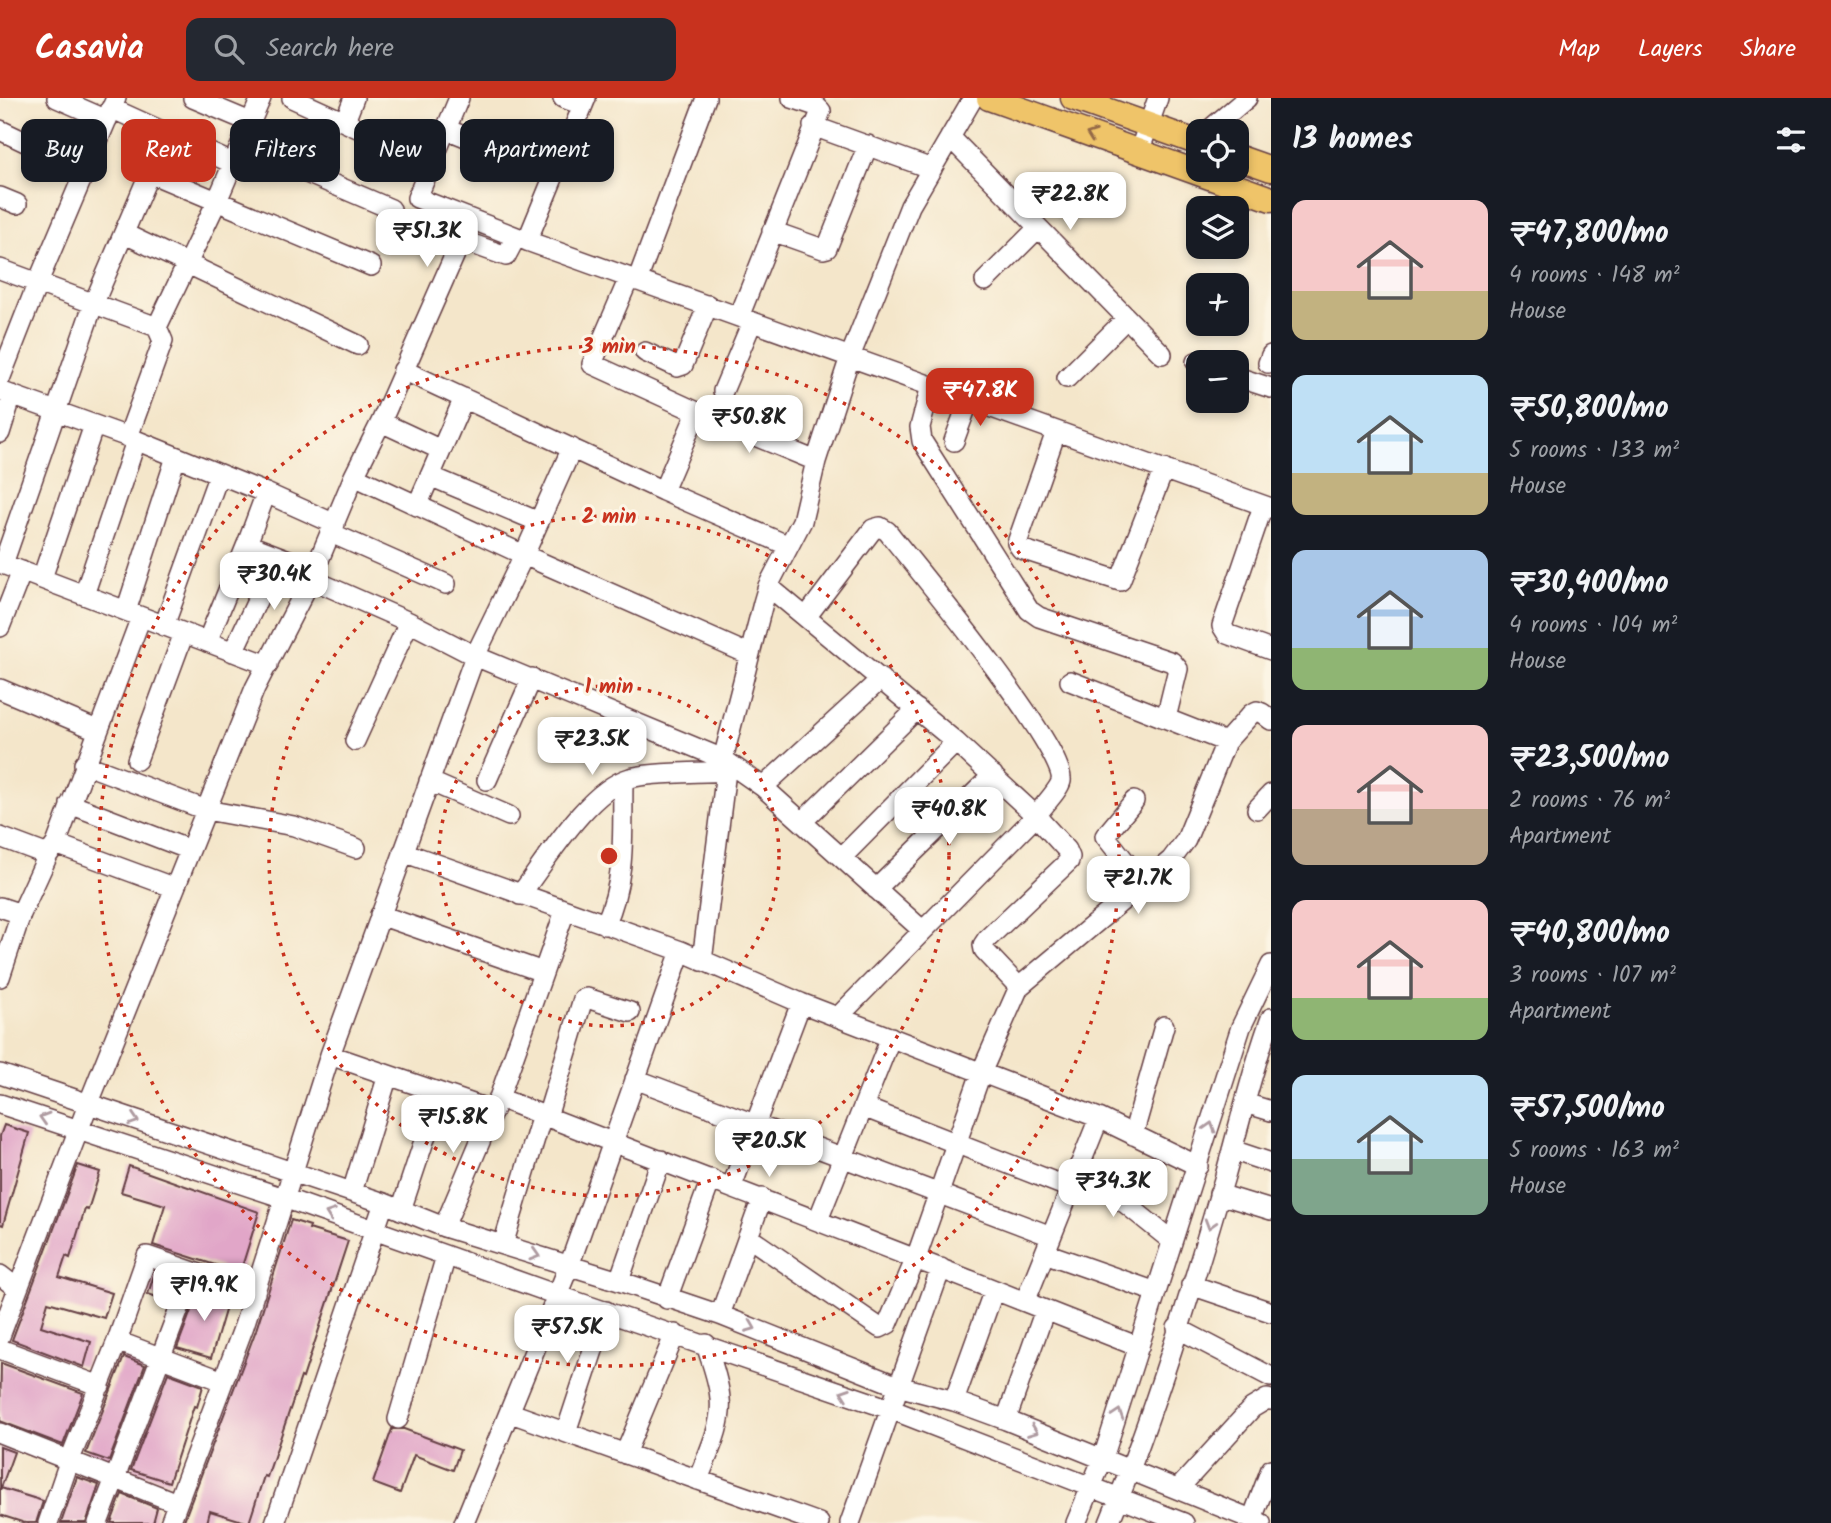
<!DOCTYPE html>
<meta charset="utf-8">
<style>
body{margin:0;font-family:Kalam,sans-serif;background:#242831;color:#f1f3f6;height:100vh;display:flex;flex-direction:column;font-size:26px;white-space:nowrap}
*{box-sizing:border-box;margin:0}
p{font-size:23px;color:#9ea1a6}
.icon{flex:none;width:38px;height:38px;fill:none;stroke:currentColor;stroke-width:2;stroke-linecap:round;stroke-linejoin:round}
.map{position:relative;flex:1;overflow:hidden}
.drawer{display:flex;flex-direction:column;background:#171b24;width:560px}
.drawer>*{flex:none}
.banner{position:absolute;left:21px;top:21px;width:665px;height:63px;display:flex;gap:14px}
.tools{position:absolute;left:1186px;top:21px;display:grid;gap:14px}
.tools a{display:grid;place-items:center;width:63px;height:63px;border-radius:14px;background:#171b24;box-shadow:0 4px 10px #0003;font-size:35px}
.price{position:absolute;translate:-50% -60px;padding:0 16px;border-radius:14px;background:#fff;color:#222;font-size:23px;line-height:46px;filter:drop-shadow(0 2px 4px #0008)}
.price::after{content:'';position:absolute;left:50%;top:42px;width:21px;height:16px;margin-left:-10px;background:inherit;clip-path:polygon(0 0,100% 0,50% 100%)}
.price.active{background:#c8321e;color:#fff}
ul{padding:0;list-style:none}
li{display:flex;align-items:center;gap:21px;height:175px;padding:0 21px}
li span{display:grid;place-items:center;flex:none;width:196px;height:140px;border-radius:14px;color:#555}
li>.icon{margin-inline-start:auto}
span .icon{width:84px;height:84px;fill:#fffc;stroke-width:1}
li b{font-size:30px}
h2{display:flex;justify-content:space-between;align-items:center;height:84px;padding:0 21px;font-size:30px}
.tag{padding:0 24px;border-radius:14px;background:#171b24;box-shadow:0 4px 10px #0003;font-size:24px;line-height:63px}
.tag.active{background:#c8321e;color:#fff}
header{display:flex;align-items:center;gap:42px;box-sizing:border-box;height:98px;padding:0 35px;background:#c8321e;color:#fff}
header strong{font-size:33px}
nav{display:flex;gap:38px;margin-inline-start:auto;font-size:24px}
.search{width:490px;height:63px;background:#242831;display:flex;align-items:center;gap:18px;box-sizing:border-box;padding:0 24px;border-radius:14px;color:#9ea1a6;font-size:26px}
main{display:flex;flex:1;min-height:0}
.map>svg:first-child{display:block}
</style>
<header>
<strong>Casavia</strong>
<div class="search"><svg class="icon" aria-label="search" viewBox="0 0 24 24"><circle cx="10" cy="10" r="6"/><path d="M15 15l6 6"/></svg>Search here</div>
<nav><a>Map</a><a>Layers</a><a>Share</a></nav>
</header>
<main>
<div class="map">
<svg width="1271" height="1425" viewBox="0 0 1271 1425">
<rect width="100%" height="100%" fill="#fcf5e5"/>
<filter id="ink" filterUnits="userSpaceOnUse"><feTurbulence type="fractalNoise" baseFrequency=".0143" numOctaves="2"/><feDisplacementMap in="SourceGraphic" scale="14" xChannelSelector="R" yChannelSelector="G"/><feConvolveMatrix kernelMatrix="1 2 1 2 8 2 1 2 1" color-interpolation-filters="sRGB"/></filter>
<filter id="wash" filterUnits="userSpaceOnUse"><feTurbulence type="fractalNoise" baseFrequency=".00686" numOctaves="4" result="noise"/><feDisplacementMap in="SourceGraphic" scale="28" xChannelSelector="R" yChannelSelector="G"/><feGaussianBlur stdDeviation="1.57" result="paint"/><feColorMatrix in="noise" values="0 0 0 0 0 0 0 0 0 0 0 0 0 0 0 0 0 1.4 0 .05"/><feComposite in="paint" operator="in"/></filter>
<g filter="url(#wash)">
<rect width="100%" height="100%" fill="#f4e6ca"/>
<g id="blocks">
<path fill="#e1a6c8" d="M4,1027L29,1035L3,1127L0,1126V1038Z
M78,1067L100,1074L88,1112L85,1111L70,1160L66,1158L59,1179L112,1195L104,1220L48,1204L41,1228L91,1244L84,1269L12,1242Z
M129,1068L259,1114L240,1175L153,1147L165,1107L121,1094Z
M291,1122L310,1128L309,1131L348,1143L303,1280L301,1279L267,1379L264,1378L249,1425L210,1413L207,1425H183L256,1232Z
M155,1174L177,1181L169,1203L148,1196Z
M200,1189L229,1199L211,1260L177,1250Z
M124,1259L145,1267L109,1363L86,1355Z
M1,1265L83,1295L63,1347L0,1323Z
M168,1275L203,1288L197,1309L194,1308L169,1384L131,1372Z
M392,1331H404L460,1352L453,1372L414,1357L400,1395L373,1385Z
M0,1349L14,1354L1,1390L43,1403L36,1425H25L0,1417Z
M77,1379L99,1387L86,1425H61Z
M122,1396L157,1410L153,1425H111Z"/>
</g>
</g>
<g filter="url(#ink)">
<use href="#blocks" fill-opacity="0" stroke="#643d43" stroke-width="2"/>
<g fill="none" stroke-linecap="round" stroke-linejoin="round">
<defs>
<path id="minor" d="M57,0L107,22
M193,0L250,24
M292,0L432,64
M459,0L417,100L527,143L1271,410
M563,0L583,7
M111,10L232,65
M345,23L354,0
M813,28L932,71
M446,31L555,75
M0,32L44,53
M1208,33L1247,0
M950,39L1162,256
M241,47L391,111
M1139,54L1158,0
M150,75L371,168
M0,99L17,106
M772,133L823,151L827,150L868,47
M125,136L358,247
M527,143L586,0
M0,171L157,229L217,103L261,0
M629,180L592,266L697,314L663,393
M637,183L706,0
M985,183L1038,130
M739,219L821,13L816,8L792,0
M645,254L677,269L683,267L708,207
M1196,264L1199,265
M1268,265L1271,257
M403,272L663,393L789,448
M1237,279L1271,290
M1067,280L1126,221
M0,281L38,184L116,0
M931,288L920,329L922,343L1029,512L1039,519L1172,564L1178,571L1166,620
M0,293L128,339L163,243L157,229
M723,293L752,224
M697,314L816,363
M381,324L441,352
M1056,334L1017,445L1021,451L1120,483L1164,371
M0,335L12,297
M128,339L266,395
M954,343L969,302
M354,378L524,457L748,556
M430,378L539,424
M417,408L464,300
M1263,408L1222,528L1227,536L1271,552
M331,435L446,486
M0,465L268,567
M3,466L93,207L167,34
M315,472L247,446L266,395L335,426
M42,480L94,327
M311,481L409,524L475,558L723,661L763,689L922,832
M768,488L956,644L1036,718L838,919
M84,497L136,343
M126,513L176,359
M807,518L873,431L880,429L887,433C913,465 1068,653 1061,683C1059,692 1042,709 1036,718L1067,752L1070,759L1069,763L987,841L983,847L984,852L1019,889
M141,519L56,746L175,790
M164,528L219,376
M0,529L22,473
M207,544L247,446
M233,554L278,458
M1070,583L1226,644
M0,591L97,632
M355,643L409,524
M137,662L184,535
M84,666L206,712L294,728L356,750
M487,682L532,580
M429,683L509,718
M763,689L881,581
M1134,703L1105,738L1144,787
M70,706L190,752
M1257,711L1271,696
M802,724L917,611
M0,739L48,757
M403,754L681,853L801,905L1099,1020L1198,1068
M842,759L956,644
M876,791L993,677
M520,797C546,763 588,692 630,680C653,674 700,675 726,673
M0,809L21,816L48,757L56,746
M565,813L499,1000C674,1069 850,1134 1025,1204L1099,1020
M380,817L543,874
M605,827C627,779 622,734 623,683
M702,863L726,673L723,661L763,505L768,488L802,423L816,363L850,259L910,108L973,0
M0,879L21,816
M330,957L493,1013
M0,976L384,1105L444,1129L619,1183L720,1217L898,1288L954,1303L1006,1322L1261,1425
M635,981L1051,1138
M1245,1005L1271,1013
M0,1006L284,1100L557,1197L890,1311L1184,1425
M863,1009L1070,1090
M547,1019L583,901L587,900L630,914
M1133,1037L1164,928
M1232,1052L1271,1065
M1079,1068L1172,1143
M732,1088L801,905
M352,1094L388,977
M1219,1096L1271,1112
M401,1112L440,995
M818,1122L891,939
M444,1129L498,1001
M748,1139L880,1230L888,1226L916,1160L981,975L1019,889L1171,762L1186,742L1226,644L1251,616L1257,613L1262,615L1271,622
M503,1147L542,1017
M1045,1155L1156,1194
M0,1177L18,1191
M619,1183L661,1062
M1191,1187L1271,1214
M667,1201L711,1081
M1025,1204L1139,1249
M720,1217L762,1100
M1177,1230L1271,1279
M0,1238L88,1007L255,590L311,481L354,378L381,324L460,145L464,143L506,158L516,139
M0,1251L100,1288
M223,1283L117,1243L147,1158L255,1195
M954,1303L994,1192
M511,1315L819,1425
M398,1321L446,1158
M1006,1322L1045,1212
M566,1334L606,1213
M0,1335L177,1405
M625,1356L675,1236
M698,1382C707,1357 723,1328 720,1301C719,1282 711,1264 706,1246
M1178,1391L1252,1310L1267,1301L1271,1302
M1252,1421L1271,1371
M48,1425L69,1364L117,1243
M98,1425L193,1174
M170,1425L244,1228L330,957L475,558L524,457L572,350
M275,1425L384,1105
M464,1425L569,1168L681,853
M850,1425L941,1170
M1076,1425L1103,1360L1241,929L1271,867
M1109,1425C1155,1313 1191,1194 1225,1078C1240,1025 1252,971 1271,920"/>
<path id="major" d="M989,0L1271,101
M1073,0L1199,45
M1237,59L1271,71"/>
</defs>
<use href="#minor" stroke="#643d43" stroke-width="22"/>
<use href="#major" stroke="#643d43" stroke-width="27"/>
<use href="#minor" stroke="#fff" stroke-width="19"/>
<use href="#major" stroke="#efc469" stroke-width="24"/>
</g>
<defs><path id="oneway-chevron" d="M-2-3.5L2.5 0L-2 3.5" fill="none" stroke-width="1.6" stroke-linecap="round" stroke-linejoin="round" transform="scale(1.75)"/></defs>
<use stroke="#946947" href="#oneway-chevron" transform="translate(1091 37) rotate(-160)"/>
<g stroke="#ae9aa0">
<use href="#oneway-chevron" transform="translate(44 1020) rotate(-163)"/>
<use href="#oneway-chevron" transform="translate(134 1022) rotate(18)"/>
<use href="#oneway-chevron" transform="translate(1210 1029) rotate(-73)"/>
<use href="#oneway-chevron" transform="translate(330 1116) rotate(-160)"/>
<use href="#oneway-chevron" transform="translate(1210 1126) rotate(107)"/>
<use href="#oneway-chevron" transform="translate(535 1157) rotate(17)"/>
<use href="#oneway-chevron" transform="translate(751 1229) rotate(22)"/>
<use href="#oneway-chevron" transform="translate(845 1295) rotate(-161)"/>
<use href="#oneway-chevron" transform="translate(1118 1316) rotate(-72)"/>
<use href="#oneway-chevron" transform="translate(1033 1333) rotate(21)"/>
</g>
</g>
<g fill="none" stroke="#c8321e" stroke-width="3.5" stroke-dasharray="3.5 7">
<circle cx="609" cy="758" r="170"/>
<circle cx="609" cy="758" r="340"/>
<circle cx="609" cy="758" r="510"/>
</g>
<circle cx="609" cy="758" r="10" fill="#c8321e" stroke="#fcf5e5" stroke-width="3.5"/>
<g font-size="21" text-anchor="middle" font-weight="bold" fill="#c8321e" stroke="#fcf5e5" stroke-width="6" stroke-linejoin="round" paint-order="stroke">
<text x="609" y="255">3 min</text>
<text x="609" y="425">2 min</text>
<text x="609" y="595">1 min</text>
</g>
</svg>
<div class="tools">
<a><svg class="icon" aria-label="locate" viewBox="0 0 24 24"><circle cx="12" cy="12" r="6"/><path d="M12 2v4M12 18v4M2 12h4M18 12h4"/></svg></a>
<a><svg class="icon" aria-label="layers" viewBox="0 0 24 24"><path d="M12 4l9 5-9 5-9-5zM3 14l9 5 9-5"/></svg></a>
<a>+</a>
<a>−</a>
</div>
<b class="price" style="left:1070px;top:134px">₹22.8K</b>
<b class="price" style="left:427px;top:171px">₹51.3K</b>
<b class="price active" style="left:980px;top:330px">₹47.8K</b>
<b class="price" style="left:749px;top:357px">₹50.8K</b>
<b class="price" style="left:274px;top:514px">₹30.4K</b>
<b class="price" style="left:592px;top:679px">₹23.5K</b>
<b class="price" style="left:949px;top:749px">₹40.8K</b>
<b class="price" style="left:1138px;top:818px">₹21.7K</b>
<b class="price" style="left:453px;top:1057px">₹15.8K</b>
<b class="price" style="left:769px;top:1081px">₹20.5K</b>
<b class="price" style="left:1113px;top:1121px">₹34.3K</b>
<b class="price" style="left:204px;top:1225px">₹19.9K</b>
<b class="price" style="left:567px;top:1267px">₹57.5K</b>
<div class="banner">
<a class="tag">Buy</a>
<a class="tag active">Rent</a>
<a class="tag">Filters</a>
<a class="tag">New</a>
<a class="tag">Apartment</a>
</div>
</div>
<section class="drawer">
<h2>13 homes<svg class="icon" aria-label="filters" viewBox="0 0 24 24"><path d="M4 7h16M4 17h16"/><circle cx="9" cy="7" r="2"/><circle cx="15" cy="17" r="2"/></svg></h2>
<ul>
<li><span style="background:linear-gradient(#f6c9c9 65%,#c2b280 0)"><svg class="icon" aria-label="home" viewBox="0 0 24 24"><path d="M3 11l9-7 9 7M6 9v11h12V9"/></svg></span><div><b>₹47,800/mo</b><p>4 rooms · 148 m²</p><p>House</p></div></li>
<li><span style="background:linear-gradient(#bfe0f5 70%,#c2b280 0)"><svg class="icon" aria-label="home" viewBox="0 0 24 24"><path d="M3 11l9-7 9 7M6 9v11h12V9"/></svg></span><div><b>₹50,800/mo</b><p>5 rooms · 133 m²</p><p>House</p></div></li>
<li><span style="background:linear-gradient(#a9c7e8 70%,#8fb573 0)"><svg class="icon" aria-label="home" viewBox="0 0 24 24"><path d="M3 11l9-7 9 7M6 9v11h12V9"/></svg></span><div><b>₹30,400/mo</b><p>4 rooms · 104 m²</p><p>House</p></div></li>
<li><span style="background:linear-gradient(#f6c9c9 60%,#b9a48a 0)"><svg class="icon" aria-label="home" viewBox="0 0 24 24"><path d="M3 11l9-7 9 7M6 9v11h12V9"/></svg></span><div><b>₹23,500/mo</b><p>2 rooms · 76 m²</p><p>Apartment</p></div></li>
<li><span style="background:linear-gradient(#f6c9c9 70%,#8fb573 0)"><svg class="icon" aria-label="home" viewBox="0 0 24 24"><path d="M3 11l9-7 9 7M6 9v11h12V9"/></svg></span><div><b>₹40,800/mo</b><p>3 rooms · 107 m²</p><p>Apartment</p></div></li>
<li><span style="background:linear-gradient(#bfe0f5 60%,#7fa58c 0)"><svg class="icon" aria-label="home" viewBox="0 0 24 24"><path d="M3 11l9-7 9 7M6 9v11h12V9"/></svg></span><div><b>₹57,500/mo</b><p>5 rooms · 163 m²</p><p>House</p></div></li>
</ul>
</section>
</main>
